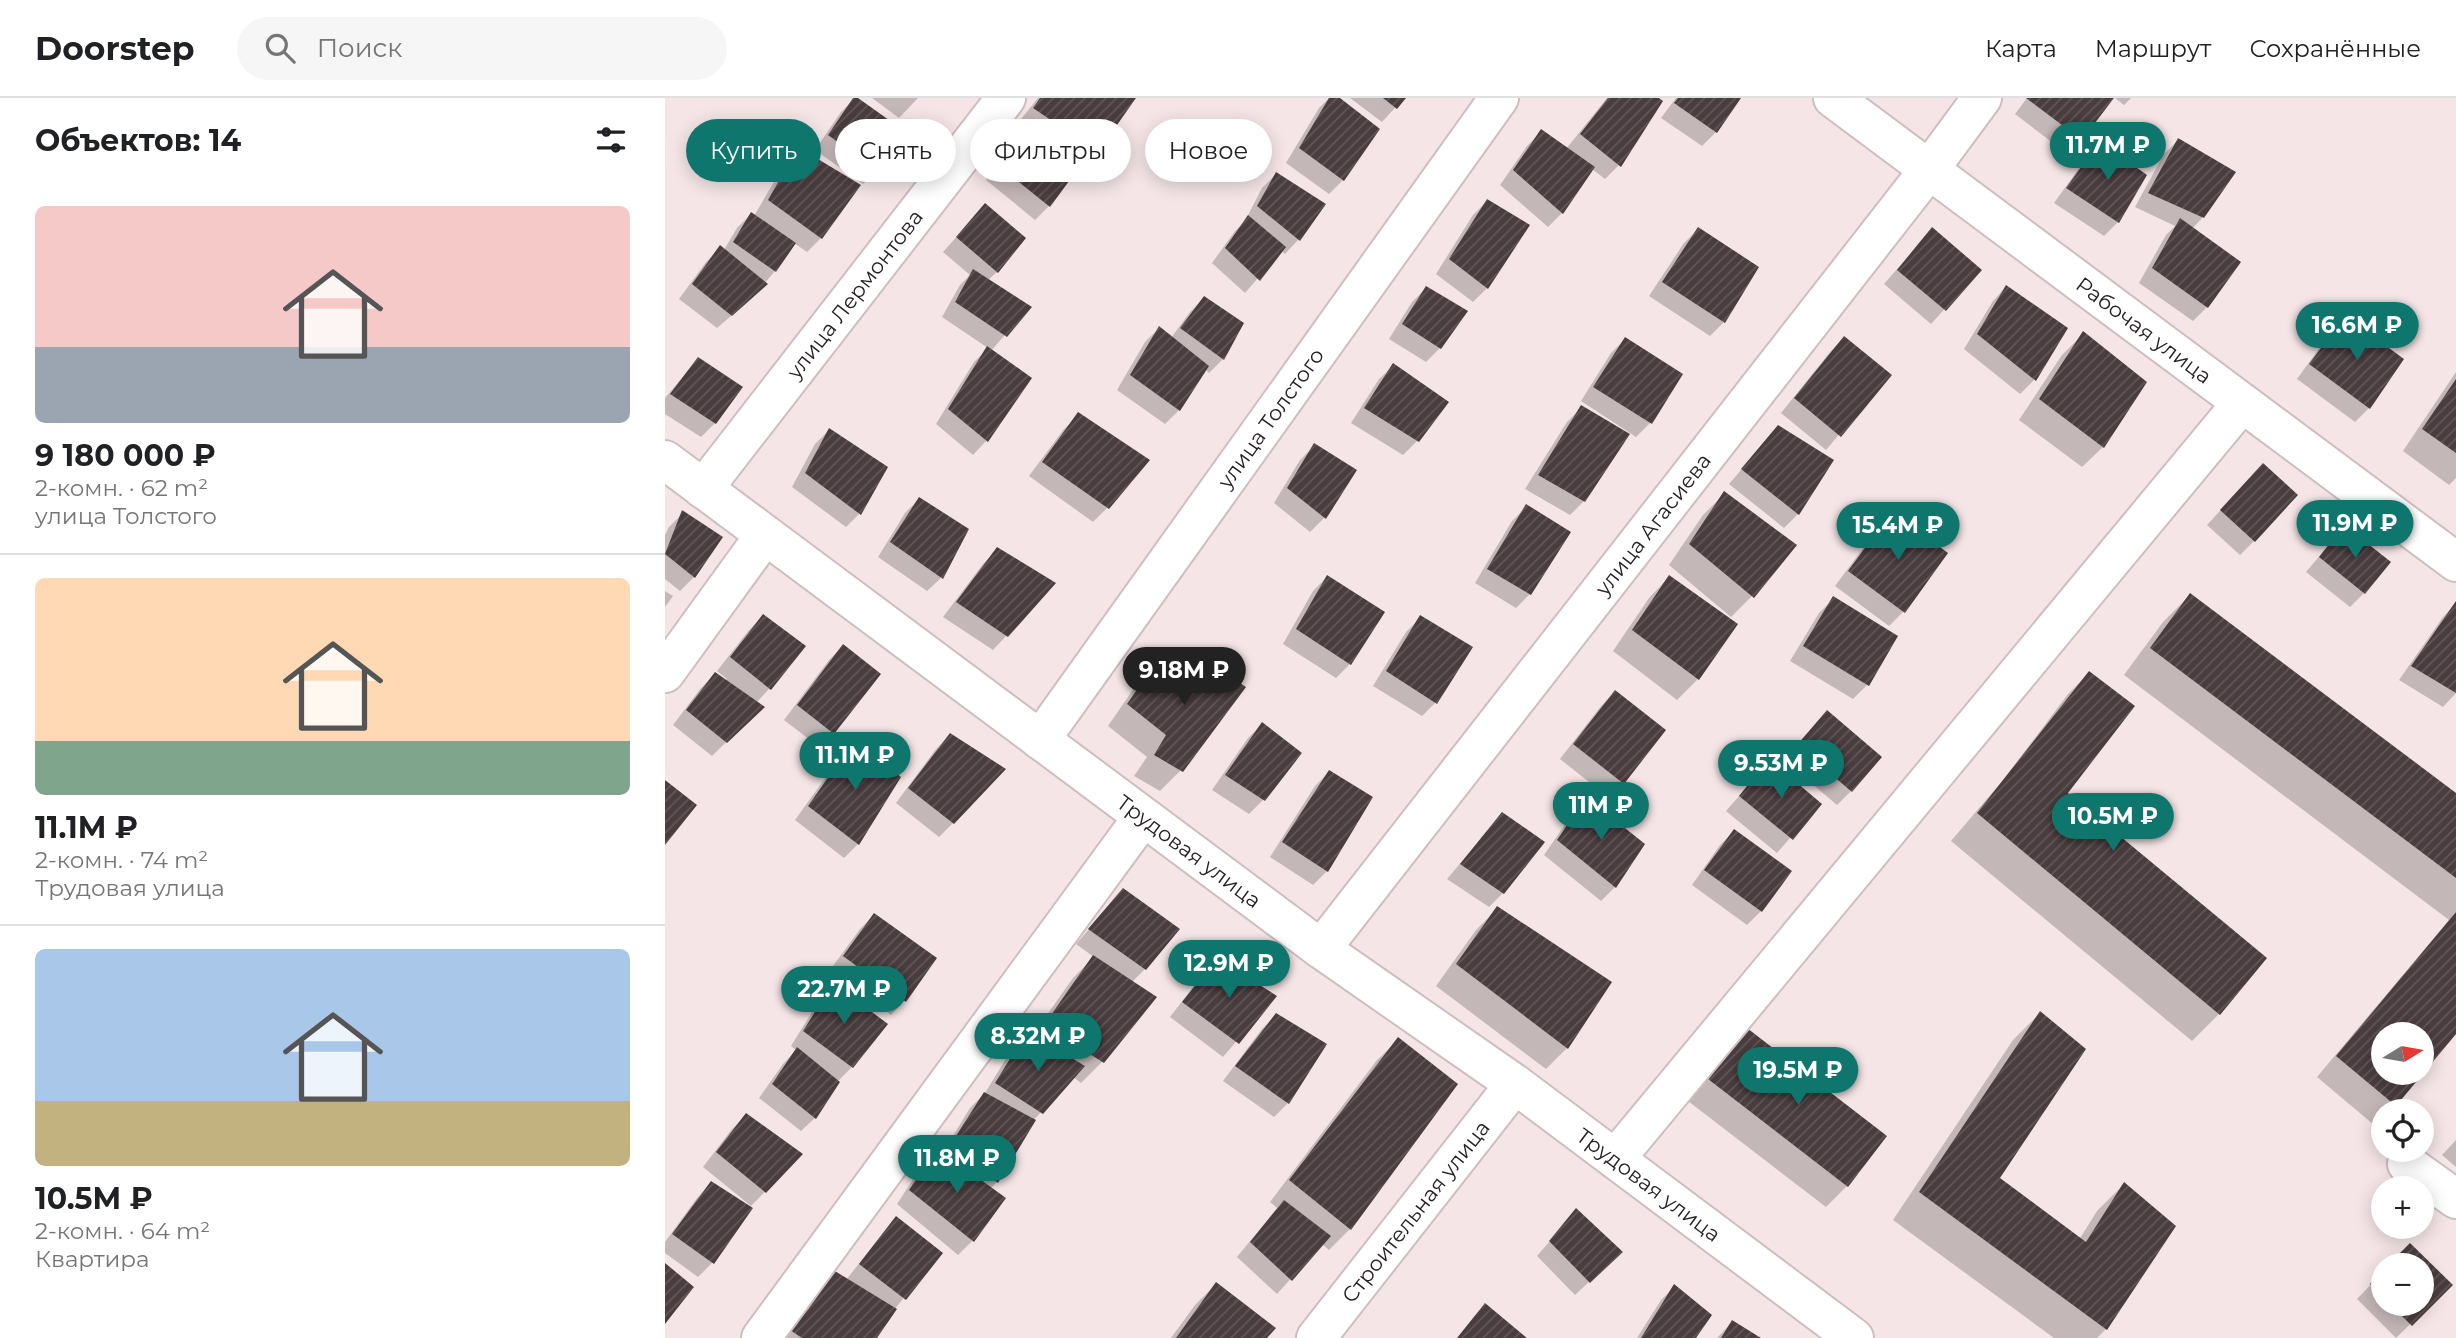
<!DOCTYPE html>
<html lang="ru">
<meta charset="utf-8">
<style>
body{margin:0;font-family:Montserrat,sans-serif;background:#f6f6f6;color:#202124;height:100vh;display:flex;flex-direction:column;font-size:26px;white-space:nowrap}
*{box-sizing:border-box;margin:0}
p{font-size:23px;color:#757577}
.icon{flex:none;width:38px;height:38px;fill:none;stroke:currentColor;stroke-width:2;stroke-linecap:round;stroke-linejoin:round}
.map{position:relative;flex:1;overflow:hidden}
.sheet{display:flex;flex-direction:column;background:#fff;width:665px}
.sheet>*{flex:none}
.banner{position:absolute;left:21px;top:21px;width:665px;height:63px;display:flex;gap:14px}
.needle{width:46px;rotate:79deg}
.fabs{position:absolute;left:1706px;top:924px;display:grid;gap:14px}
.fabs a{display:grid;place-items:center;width:63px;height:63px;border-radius:50%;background:#fff;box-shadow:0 4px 18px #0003;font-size:35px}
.price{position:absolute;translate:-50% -60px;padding:0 16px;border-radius:24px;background:#0f766e;color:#fff;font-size:23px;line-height:46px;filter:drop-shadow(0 2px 4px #0008)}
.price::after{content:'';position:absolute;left:50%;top:42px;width:21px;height:16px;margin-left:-10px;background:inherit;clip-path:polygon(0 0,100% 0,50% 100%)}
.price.current{background:#222;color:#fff}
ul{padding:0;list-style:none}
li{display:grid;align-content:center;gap:14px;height:371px;padding:0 35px}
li+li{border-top:2px solid #e0e0e0}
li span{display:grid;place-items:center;height:217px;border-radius:10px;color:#555}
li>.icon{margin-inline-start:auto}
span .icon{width:126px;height:126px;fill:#fffc;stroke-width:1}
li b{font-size:30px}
h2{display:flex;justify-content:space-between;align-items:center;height:84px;padding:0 35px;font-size:30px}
.chip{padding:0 24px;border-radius:32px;background:#fff;box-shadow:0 4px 18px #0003;font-size:24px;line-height:63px}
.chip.current{background:#0f766e;color:#fff}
header{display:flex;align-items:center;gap:42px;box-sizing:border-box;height:98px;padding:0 35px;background:#fff;border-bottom:2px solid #e0e0e0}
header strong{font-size:33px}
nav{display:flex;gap:38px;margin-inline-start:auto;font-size:24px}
.search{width:490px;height:63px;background:#f6f6f6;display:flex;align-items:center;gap:18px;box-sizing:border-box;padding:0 24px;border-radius:38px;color:#757577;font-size:26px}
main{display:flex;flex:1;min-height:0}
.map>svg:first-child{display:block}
</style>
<header>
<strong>Doorstep</strong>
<div class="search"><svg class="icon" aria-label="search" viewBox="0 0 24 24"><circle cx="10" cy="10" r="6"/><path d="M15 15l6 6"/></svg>Поиск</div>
<nav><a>Карта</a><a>Маршрут</a><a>Сохранённые</a></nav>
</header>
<main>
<section class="sheet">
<h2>Объектов: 14<svg class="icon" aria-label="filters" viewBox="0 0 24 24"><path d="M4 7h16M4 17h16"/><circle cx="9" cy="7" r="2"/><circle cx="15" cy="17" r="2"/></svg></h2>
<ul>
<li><span style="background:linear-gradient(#f6c9c9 65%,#9aa5b1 0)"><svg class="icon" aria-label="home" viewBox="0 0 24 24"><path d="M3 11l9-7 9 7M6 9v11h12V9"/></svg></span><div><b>9 180 000 ₽</b><p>2-комн. · 62 m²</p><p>улица Толстого</p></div></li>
<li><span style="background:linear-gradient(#ffd9b3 75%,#7fa58c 0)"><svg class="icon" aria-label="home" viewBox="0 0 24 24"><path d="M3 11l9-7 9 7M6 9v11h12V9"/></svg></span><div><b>11.1M ₽</b><p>2-комн. · 74 m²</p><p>Трудовая улица</p></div></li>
<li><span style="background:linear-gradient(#a9c7e8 70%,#c2b280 0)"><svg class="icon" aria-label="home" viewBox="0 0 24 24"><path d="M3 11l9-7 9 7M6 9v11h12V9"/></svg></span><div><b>10.5M ₽</b><p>2-комн. · 64 m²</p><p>Квартира</p></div></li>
</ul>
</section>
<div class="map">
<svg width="1791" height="1240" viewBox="0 0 1791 1240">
<defs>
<pattern id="building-hatch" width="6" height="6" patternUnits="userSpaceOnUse" patternTransform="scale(1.75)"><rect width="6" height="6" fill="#4a3d3f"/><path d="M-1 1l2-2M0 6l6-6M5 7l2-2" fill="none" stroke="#615658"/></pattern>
</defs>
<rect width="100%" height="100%" fill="#f5e5e7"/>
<path fill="#0003" d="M190,0L212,72L198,86L150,52L176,14Z
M207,0H253L234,20Z
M373,0H469L432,53L411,74L409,73L384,108L370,122L321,82L355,36L348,31Z
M664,0H673L713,31L678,82L664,96L621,65L654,10Z
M685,0H739L717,24Z
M942,0H991L954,67L940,81L927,71L897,115L883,129L835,87L862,48L876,34L901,51Z
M1011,0H1074L1051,34L1037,48L996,20Z
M1362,0H1447L1415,41L1401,55L1350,16Z
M1450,0H1466L1459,7Z
M1513,42L1538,119L1527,131L1542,209L1528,223L1474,185L1501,137L1510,128L1470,109L1499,56Z
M1436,45L1453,124L1439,138L1389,105L1422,59Z
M134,51L156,140L142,154L129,145L110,173L87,200L52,230L14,201L41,164L55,150L59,152L72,130L86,116L89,118L120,65Z
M611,76L659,107L633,142L620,156L616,153L580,195L547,165L570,133L580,123L597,90Z
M822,103V190L808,204L771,176L808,117Z
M320,107L332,174L323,182L364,209L326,253L365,280L321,343L308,357L271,326L309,264L323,250L277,219L295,187L305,177L278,154Z
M1033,131L1091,170L1059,224L1045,238L984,198L1019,145Z
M1267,131L1315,172L1266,226L1219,186Z
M1341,189L1400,231L1369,282L1355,296L1299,251L1328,203Z
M761,190L775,250L761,264L724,241L747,204Z
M539,200L558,261L544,275L540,271L514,312L500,326L452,292L480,244L494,230L506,240L525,214Z
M1680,220L1704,310L1690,324L1632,281L1666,234Z
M1418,236L1438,349L1417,369L1354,322L1397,257Z
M1179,240L1224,277L1161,352L1116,315L1165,254Z
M960,241L985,325L971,339L916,303L946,255Z
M33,261L50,325L36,339L0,316V300Z
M728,268L781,304L752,343L738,357L686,325L714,281Z
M1791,274V380L1784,387L1738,353Z
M916,310L919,403L905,417L860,391L902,324Z
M414,317L442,410L428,424L364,378L399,331Z
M1113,329L1167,362L1133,416L1119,430L1064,386Z
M164,332L195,415L181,429L127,389L150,346Z
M649,348L689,372L659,420L645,434L609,405L635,362Z
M1584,381L1589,443L1575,457L1542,427Z
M1059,396L1087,498L1066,519L1004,467L1038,417Z
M254,401L276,480L262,493L213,459L240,415Z
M861,409L865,496L851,510L810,485L847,423Z
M18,415L29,479L15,493L0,481V437L4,429Z
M1227,416L1238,514L1224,528L1170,488L1213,430Z
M1679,429L1699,495L1685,509L1641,474Z
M332,452L342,537L328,552L278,519L318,466Z
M662,479L685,566L671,580L618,546L648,493Z
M1004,479L1033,581L1012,602L948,553L984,500Z
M0,493L8,498L0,509Z
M1525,497L1791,697V933L1757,974V936H1718V975H1756L1730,1007L1723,1013H1718V1018L1709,1027L1652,979L1784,822L1459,577L1498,524Z
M1168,501L1202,587L1188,601L1125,563L1154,515Z
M1791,505V595L1778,609L1734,582L1778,519Z
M98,518L105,590L91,605L97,609L47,658L8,627L36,590L50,576L60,583L62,581L52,573L84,532Z
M755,520L771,604L757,618L708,588L741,534Z
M178,548L168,635L154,649L119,622L164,562Z
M497,559L532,582L516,672L495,693L469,678L482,659L443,628L476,580Z
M1424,575L1400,696L1554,916L1527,943L1286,743L1338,682L1403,596Z
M950,594L999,632L957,685L943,699L895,661L936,608Z
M1162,615L1186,693L1172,707L1119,662Z
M597,626L598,702L584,716L547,692L583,640Z
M285,637L288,725L274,739L231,705L271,651Z
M190,644L234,679L193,746L179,760L130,722L176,658Z
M1104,664L1155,706L1112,755L1061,713Z
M664,674L662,773L648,787L605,759L650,688Z
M921,702L950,789L936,803L879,757L908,715Z
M837,716L838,795L824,809L782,781Z
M1069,733L1096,813L1082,827L1027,787L1055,747Z
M458,792L480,871L467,884L437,964L416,985L408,979L366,1025L332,1084L325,1091L338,1100L307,1143L293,1157L232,1106L258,1066L272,1052L277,1056L305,1010L320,995L348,949L362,935L367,938L408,880L429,859L411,846Z
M832,811L902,950L881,971L771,888L811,832Z
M209,817L239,903L226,917L165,872L195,831Z
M552,862L610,898L558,959L505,919L538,876Z
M169,887L187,969L172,984L150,1020L136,1033L94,1000L118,966L131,952L126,948L155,901Z
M1375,915L1333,1080L1414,1142L1432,1113L1459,1086L1441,1231L1432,1240H1389L1228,1122L1348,942Z
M611,917L623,1005L609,1019L558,983L597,931Z
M733,942L790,987L685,1131L664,1152L657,1146L612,1196L572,1159L612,1110L605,1104L712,962Z
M1062,953L1182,1088L1161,1109L1023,1003Z
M81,1017L136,1057L86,1108L38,1069L67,1031Z
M1791,1042V1069L1777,1057Z
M46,1086L47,1165L33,1179L0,1155V1144L32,1100Z
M911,1113L942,1167L910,1197L872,1158Z
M232,1121L275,1155L229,1212L210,1240H114L181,1182L218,1135Z
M1745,1147L1785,1187L1731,1240L1692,1201L1718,1174V1206H1757V1167H1726Z
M551,1186L600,1240H506L530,1207Z
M1010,1188L1029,1240H972L996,1202Z
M1067,1224L1092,1240H1052Z"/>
<path fill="url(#building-hatch)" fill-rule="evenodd" d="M188,0H193L238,32L213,73L163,37Z
M375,0H471L433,54L368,10Z
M664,0H675L715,31L679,83L634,50Z
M718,0H741L732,11Z
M943,0H994L998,3L956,69L915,36Z
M1013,0H1076L1052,35L1009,5Z
M1361,0H1449L1417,42Z
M367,22L421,60L385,109L334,68Z
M876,31L930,69L898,116L848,72Z
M1513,40L1571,74L1539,120L1483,95Z
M1435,43L1482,77L1454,125L1401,90Z
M133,49L196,87L157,141L103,102Z
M611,74L661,106L635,143L592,108Z
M822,101L865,127L823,191L784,161Z
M320,105L361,140L333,175L291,139Z
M86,114L131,145L111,174L68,144Z
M583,117L621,149L595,183L560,150Z
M1515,120L1576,164L1543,210L1487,170Z
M1033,129L1094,169L1060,225L997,184Z
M1267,129L1317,172L1281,213L1232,172Z
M55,147L103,186L67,218L27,186Z
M308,171L367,209L342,239L290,204Z
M1341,187L1403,230L1371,283L1312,236Z
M761,188L803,213L776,251L737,226Z
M539,198L579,225L559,262L515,230Z
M1680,218L1739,261L1705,311L1644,266Z
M494,228L544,268L515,313L465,277Z
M1418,233L1482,284L1439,350L1374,301Z
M1179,238L1227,277L1176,339L1129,300Z
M960,239L1018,276L987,326L928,289Z
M322,248L367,280L323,344L283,311Z
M33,259L78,289L51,326L5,296Z
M728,265L784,304L754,344L699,310Z
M1791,281V355L1757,331Z
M916,307L965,336L920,404L873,377Z
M413,314L485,362L444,411L377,364Z
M1113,327L1169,362L1134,417L1076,371Z
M164,330L223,369L196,417L140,375Z
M649,345L692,372L661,421L622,390Z
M1598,365L1633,397L1590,444L1555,412Z
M1059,393L1132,447L1089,500L1024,446Z
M254,399L304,431L278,481L225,444Z
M861,406L906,434L866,497L822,471Z
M17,412L58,439L30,480L0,456Z
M1227,413L1283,455L1240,515L1183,473Z
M1679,427L1726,464L1700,496L1654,459Z
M332,449L391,485L343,539L291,504Z
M662,477L720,514L686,567L631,531Z
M1004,477L1073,526L1034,582L967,532Z
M1525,495L1791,695V780L1485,550Z
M1168,498L1233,538L1204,588L1138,548Z
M1791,503V595L1746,568Z
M98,516L141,548L106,592L65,559Z
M755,517L808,549L772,606L721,573Z
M178,546L216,576L169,636L132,607Z
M496,557L533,580L546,566L581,589L518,674L489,657L501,637L462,606Z
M1424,573L1470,608L1403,695L1602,860L1555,917L1312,715Z
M50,574L100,609L62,645L21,612Z
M950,592L1001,632L959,686L908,646Z
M1162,612L1217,659L1187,694L1132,647Z
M597,624L637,655L600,703L560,677Z
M285,635L341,671L289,726L243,690Z
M190,641L236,679L194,747L143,708Z
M1104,661L1157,706L1128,742L1074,698Z
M664,672L708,699L663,774L617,744Z
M0,682L32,707L0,747Z
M921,699L980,746L951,790L892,742Z
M837,714L880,744L839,796L795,766Z
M1069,731L1127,773L1097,814L1039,772Z
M458,790L515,831L481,872L423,831Z
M832,808L947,884L903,951L791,866Z
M1791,814V936L1731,1008L1671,958ZM1718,936H1757V975H1718Z
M209,815L272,860L241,904L178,858Z
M428,857L492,899L439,965L379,927Z
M552,860L612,898L574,946L517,904Z
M168,885L223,926L188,970L138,933Z
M1375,913L1421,951L1335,1080L1421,1144L1459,1084L1511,1128L1442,1232L1254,1094Z
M611,915L662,946L624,1006L570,968Z
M1082,930L1222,1038L1183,1089L1043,981Z
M362,933L420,968L378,1016L330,985Z
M733,939L793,986L686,1132L624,1082Z
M132,949L175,984L151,1021L107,986Z
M319,994L371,1022L333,1085L284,1049Z
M81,1015L138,1056L101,1095L51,1054Z
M272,1050L341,1100L309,1144L244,1092Z
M46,1083L88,1110L49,1166L7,1136Z
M619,1102L666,1138L627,1183L585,1144Z
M911,1110L958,1154L925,1185L884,1143Z
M231,1118L278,1155L241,1202L194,1166Z
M1745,1145L1788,1187L1747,1228L1725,1206H1757V1167H1723Z
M0,1165L29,1189L0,1226Z
M165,1170L232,1211L212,1240H137L125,1232Z
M1718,1172V1200L1705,1186Z
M551,1184L611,1230L602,1240H511Z
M1009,1186L1047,1217L1031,1240H976Z
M820,1205L862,1240H792Z
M1067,1222L1096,1240H1056Z"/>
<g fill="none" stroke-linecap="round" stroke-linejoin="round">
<defs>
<g id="minor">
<path id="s1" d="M1168,0L1791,464"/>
<path id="s2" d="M0,362L656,851L850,986L1189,1240"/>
<path id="s3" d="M38,391L341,0"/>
<path d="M0,575L100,437"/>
<path id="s4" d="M375,642L834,0"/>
<path id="s5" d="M656,851L1263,73L1317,0"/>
<path d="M950,1061L1577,305"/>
<path d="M1742,1066L1791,1101"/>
<path d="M96,1240L478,719"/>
<path id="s6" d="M651,1240L850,986"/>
</g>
</defs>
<use href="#minor" stroke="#cdbec0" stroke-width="42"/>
<use href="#minor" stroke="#fff" stroke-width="38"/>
</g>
<g text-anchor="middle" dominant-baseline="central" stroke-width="7" stroke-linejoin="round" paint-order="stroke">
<g font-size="21" fill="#262021" stroke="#fef4f5">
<text stroke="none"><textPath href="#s3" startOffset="247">улица Лермонтова</textPath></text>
<text stroke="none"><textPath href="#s1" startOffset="388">Рабочая улица</textPath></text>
<text stroke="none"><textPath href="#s4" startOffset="396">улица Толстого</textPath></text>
<text stroke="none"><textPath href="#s5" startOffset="539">улица Агасиева</textPath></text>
<text stroke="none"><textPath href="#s2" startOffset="654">Трудовая улица</textPath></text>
<text stroke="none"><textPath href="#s2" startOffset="1222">Трудовая улица</textPath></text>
<text stroke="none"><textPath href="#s6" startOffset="161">Строительная улица</textPath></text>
</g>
</g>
</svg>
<div class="fabs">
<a><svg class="needle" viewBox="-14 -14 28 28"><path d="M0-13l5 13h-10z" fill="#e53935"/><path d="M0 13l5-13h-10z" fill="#757577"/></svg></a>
<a><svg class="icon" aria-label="locate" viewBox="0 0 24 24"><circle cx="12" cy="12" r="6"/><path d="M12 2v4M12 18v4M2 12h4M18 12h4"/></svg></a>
<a>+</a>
<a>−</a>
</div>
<b class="price" style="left:1443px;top:84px">11.7M ₽</b>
<b class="price" style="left:1692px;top:264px">16.6M ₽</b>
<b class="price" style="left:1690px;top:462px">11.9M ₽</b>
<b class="price" style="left:1233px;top:464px">15.4M ₽</b>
<b class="price current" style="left:519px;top:609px">9.18M ₽</b>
<b class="price" style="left:190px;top:694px">11.1M ₽</b>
<b class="price" style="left:1116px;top:702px">9.53M ₽</b>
<b class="price" style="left:936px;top:744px">11M ₽</b>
<b class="price" style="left:1448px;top:755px">10.5M ₽</b>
<b class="price" style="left:564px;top:902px">12.9M ₽</b>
<b class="price" style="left:179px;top:928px">22.7M ₽</b>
<b class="price" style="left:373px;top:975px">8.32M ₽</b>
<b class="price" style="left:1133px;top:1009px">19.5M ₽</b>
<b class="price" style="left:292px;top:1097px">11.8M ₽</b>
<div class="banner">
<a class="chip current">Купить</a>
<a class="chip">Снять</a>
<a class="chip">Фильтры</a>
<a class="chip">Новое</a>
</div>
</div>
</main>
